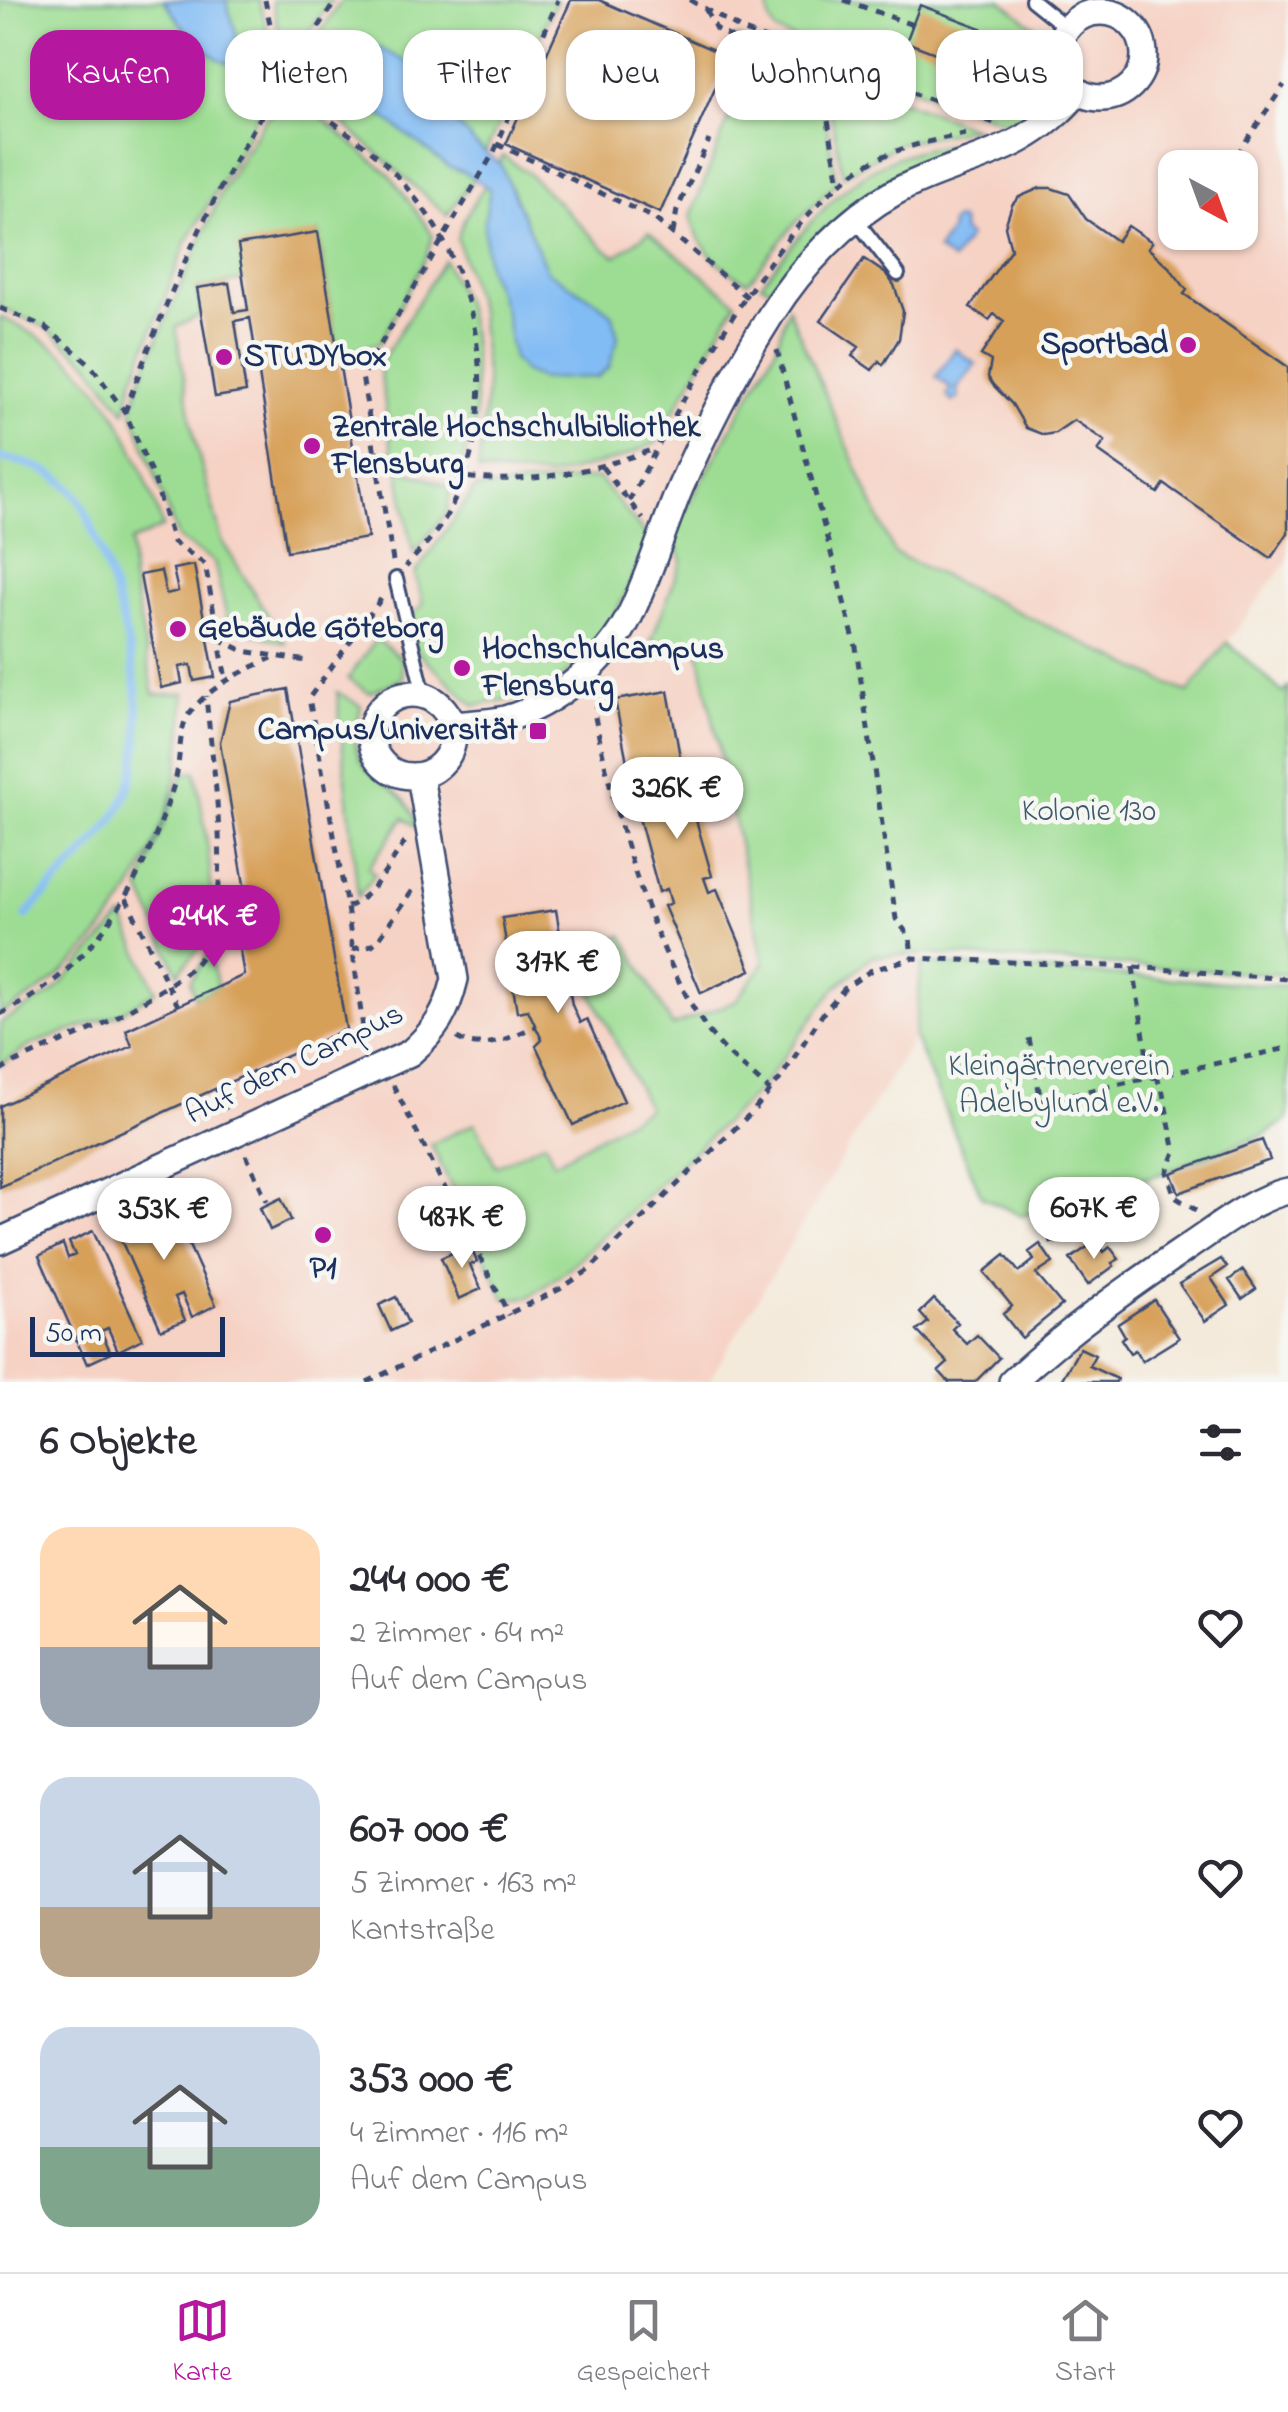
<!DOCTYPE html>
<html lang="de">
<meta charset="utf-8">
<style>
body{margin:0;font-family:"Indie Flower",sans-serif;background:#f7f7f7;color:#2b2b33;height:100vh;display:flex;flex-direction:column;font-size:38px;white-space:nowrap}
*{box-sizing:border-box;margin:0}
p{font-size:32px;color:#7c7c81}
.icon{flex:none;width:55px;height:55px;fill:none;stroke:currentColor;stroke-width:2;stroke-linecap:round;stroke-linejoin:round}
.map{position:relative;height:1382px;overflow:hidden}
.sheet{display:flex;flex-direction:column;background:#fff;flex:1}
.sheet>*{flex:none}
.banner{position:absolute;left:30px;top:30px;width:1230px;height:90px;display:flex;gap:20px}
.needle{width:65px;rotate:139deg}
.tools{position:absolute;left:1158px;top:150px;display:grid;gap:20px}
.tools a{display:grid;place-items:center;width:100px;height:100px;border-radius:20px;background:#fff;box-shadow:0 2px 8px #0004;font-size:50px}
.scale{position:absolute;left:30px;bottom:25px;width:195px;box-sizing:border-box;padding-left:10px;border:5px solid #1b2f5e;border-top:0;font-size:28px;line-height:35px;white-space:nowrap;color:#1b2f5e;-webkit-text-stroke:8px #f6f6f2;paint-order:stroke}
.price{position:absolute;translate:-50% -85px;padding:0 22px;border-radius:35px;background:#fff;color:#222;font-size:32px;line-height:65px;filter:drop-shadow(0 2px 5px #0008)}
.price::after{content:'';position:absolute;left:50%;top:60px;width:30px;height:22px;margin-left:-15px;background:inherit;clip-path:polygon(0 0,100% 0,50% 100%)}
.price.current{background:#b5179e;color:#fff}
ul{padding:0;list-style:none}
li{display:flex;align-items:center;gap:30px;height:250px;padding:0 40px}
li span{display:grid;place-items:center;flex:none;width:280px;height:200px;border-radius:30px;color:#555}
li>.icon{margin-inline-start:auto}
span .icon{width:120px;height:120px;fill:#fffc;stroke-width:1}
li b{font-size:42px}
h2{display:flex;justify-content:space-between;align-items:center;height:120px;padding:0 40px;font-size:42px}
.tag{padding:0 35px;border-radius:30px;background:#fff;box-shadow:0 2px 8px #0004;font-size:35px;line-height:90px}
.tag.current{background:#b5179e;color:#fff}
.tabs{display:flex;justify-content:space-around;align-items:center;height:140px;border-top:2px solid #e1e1e2;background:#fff;font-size:28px;color:#7c7c81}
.tabs a{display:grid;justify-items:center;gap:5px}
.tabs .current{color:#b5179e}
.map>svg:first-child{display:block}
</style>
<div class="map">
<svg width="1288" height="1382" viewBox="0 0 1288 1382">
<rect width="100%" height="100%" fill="#f6f6f2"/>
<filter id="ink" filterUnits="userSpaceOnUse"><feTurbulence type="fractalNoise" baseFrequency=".01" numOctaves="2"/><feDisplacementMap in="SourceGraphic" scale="20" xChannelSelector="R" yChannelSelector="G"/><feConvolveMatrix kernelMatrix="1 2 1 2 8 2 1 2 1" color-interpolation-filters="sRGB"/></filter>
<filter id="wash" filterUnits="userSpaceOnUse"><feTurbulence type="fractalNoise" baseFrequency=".0048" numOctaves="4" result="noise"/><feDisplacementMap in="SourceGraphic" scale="40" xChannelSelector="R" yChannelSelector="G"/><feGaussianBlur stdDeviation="2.25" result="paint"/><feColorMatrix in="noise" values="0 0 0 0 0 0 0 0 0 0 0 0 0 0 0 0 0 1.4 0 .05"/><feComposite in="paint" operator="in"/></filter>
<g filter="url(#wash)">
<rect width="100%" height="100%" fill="#f4eadb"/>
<path fill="#f6d2c4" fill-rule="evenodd" d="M0,0H1288V560L1189,693L894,554L945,748L914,1037L708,1382H0ZM1175,168H1240V232H1175Z"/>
<path fill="#9ddd93" stroke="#5c8678" stroke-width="2.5" d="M0,0H259L279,71L241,148L187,241L134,377L125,412L89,363L45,327L0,308Z
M272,0H332L290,58L283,48Z
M342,0H557L471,183L447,215L343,123L295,71Z
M768,0H1001L1048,37L1051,48L1048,74L1054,93L1045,114L1027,124L1000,120L893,81L775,31L769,18Z
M737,38L813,67L818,77L837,182L793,225L748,282C720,268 697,247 691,216L749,66Z
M830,73L974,128L900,143L843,176L824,79Z
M292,93L390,175L433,235L426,257L380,343L338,354L318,232L244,280L197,288L201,315L176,327L194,438L222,541L285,643L229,627L214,562L178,538L132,410L143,373L223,189L265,119Z
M970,141L969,148L939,157L941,165L774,290L761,284C804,230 846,170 916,151C934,146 952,144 970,141Z
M503,156L528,173L605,249L616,256L649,232L736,302L656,443L621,458L549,477L478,471L487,389L479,312L457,238L465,217Z
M444,260L466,307L473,345L476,419L460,471L426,467L393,457L379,365Z
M788,308L894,553L1188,693L1227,642L1283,693L1288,687V975L923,954L872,956L835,988L759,1090L567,1270L529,1297L505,1299L431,1144L475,1123L496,1166L545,1142L554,1163L648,1108L573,955L623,935L672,1026L736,1001L764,963L698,648L651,641L682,561L673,533L776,348Z
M0,317C105,364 127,426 163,527L131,542L132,579L154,695L185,693C183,715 183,739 179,761C163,863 93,970 0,1014Z
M398,468L451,487L447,513L413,553Z
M598,478L649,539C626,596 601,658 544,689C525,699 496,701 475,706L398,634L423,603L415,574L475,489Z
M376,639L401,658L403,678L370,693L348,679Z
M337,692L361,706C360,714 357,722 356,730C349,785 408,777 417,827L404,818L368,868L375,874L358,897Z
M195,771C203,812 221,904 203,942C197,953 186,963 178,973L140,888L183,774Z
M123,917L156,991L119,1014L33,1044L0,1065V1023L53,993Z
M209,953L218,987L195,998L190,981Z
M922,963L1288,986V1119L1264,1135L1160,1174L1022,1216L982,1197L914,1037Z"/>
<path fill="#82bcf4" stroke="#4e76a9" stroke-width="2.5" d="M164,0H226C231,22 246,43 231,64C200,54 182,26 164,0Z
M378,47L418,68L435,82L444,110L476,145L501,165L547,271L596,301L613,315L618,338L609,367L598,377L541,379L524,372L513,359L505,311L487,266L484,224L490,189L464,172L449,167L385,118L347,99L333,86L334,66L347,53Z
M957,219L961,221L963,232L969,237L952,261L937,250L950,232L951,222Z
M955,349L976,364L957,389L959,398L952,402L947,395L951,388L936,377Z"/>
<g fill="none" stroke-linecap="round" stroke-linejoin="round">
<path stroke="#82bcf4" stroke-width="8" d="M0,458C30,462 61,472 79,499C89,515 95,537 102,555C126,624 157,730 124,800C104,842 55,879 26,916"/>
</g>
<g id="blocks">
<path fill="#d7a059" d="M571,0H599L729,57L660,213L506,144Z
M920,5L981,28L967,65L906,42Z
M1040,188H1051L1069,194L1086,219L1117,241L1128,226L1152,242L1148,248L1170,268L1187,290L1184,294L1288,367V533L1271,558L1164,484L1158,493L1098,451L1105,441L1074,420L1055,433L1044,435L1026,428L1012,404L993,385L988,377L991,361L981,355L1004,321L994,314L989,320L970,307L1011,249L1005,226L1012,205L1019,197Z
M318,232L368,538L287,551L250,318L235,321L246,392L215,397L197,288L229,283L234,312L248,310L238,245Z
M864,259L886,274L894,285L903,311L899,339L883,365L879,361L872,370L852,356L859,347L821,321Z
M194,565L215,677L194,681L191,665L179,667L182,683L161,688L140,575L161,571L166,594L178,591L173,569Z
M288,689L346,1029L0,1187V1106L132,1046L126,1030L244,975L234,918L249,914L220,742L230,701Z
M668,691L685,784L675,786L679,802L690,799L712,876L704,878L709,892L717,889L751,970L701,993L664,906L671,903L667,889L659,892L638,814L646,812L642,796L634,798L615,700Z
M556,910L572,1005L580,1023L587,1019L624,1101L573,1125L536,1046L542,1040L528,1010L517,1012L502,918Z
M1262,1140L1270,1160L1179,1193L1171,1173Z
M167,1197L216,1305L192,1317L182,1294L175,1297L185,1320L161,1330L113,1222L137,1211L142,1224L149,1221L143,1208Z
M281,1198L291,1220L270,1230L260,1208Z
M1085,1206L1092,1230L1051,1243L1044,1218Z
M93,1231L142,1339L118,1351L108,1328L101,1331L111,1353L87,1364L39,1256L63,1244L68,1258L75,1255L69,1242Z
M1096,1241L1104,1252L1110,1247L1119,1259L1112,1263L1114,1266L1088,1285L1070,1259Z
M1040,1244L1053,1263L1036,1274L1062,1305L1022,1338L1003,1314L1012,1306L984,1272L1005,1255L1019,1272L1034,1260L1029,1252Z
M470,1245L477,1262L470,1265L481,1289L459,1299L441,1258Z
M1221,1259L1227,1267L1211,1278L1229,1305L1205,1321L1179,1284Z
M1243,1270L1256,1289L1242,1299L1229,1280Z
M396,1297L408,1323L391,1331L379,1305Z
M934,1299L958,1323L952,1329L967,1344L977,1335L999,1358L975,1382H949L939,1371L948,1363L917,1331L928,1322L920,1313Z
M1154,1300L1179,1338L1142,1361L1135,1350L1130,1353L1121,1339L1125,1336L1118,1324Z
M1080,1348L1095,1355L1089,1366L1117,1379L1116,1382H1060Z"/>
</g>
</g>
<g filter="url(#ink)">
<use href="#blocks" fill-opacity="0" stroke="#3c4b71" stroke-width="2.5"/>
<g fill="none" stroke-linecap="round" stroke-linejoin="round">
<defs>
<path id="lane" d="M1032,0L1067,28
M856,220L898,274
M396,579L424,695"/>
<path id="street" d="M1058 55a43 43 0 1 1 86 0a43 43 0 1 1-86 0Z
M371 735a41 41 0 1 1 82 0a41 41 0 1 1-82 0Z
M453,725C469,723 489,723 505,719C555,705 608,661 630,615C650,574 663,529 680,488C706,428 737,368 772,313C802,266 846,219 895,192C965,155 1022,159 1078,92
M0,1241L410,1053C436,1030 447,1013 455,979L420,776
M1012,1382C1067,1331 1126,1289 1188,1247C1218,1227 1253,1199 1288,1191"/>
</defs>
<use href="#lane" stroke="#3c4b71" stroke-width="18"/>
<use href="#street" stroke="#3c4b71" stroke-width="30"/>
<path stroke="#3c4b71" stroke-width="5" stroke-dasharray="8 8" stroke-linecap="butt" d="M265,0C270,24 275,51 285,73C301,105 349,131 375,154C388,165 400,179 411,193C485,281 504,418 444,520C434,537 418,552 406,567
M690,0L744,31L997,124
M844,0L913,25
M706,10L716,29L792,71L796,77L791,82L726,63
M817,58L839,183
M985,119L1008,98L1059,64
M497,144L654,218L751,300
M1228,168L1284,85
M673,233L677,210L709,140
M0,308L45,327L89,363L125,412L155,482L173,542L205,564L226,679
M777,350L856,647L896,919L910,937L912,958
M125,412C157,322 194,234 241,150C270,99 305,50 336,0
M376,452C404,460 435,474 465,477C531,485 593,471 654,449
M602,467L643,519
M629,501C679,407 781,205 877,159C904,146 935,140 965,134
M393,561L362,376L494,152L558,0
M219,639L244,651L307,661
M606,688L594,712C613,810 651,950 709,1032C726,1054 750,1072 770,1091
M126,898L178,1006
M347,907C373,897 389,865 405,842
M352,949L372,945L378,940L413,890
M1133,967L1148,1062L1162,1088L1175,1152L1167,1172L1175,1197L1196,1210
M0,1014C96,970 145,878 175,781C181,761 178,729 189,714C210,686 241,672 272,658
M457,1038C482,1053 511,1037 536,1026
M1029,1038L1041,1101L1288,1048
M365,1043L347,907L309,698L381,599
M0,1071C35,1050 75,1039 111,1020C132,1008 177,982 194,965C240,920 211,758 206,696
M393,1085L509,1315
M216,1088L227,1113
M246,1155L267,1201
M367,1382L560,1289L589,1270L754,1110L780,1079L824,1012L845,988L870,971L912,958L1133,967L1288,979"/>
<use href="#lane" stroke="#fff" stroke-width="12"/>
<use href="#street" stroke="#fff" stroke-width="25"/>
</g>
</g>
<g fill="#b5179e" stroke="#f6f6f2" stroke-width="4">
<circle cx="1188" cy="345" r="10"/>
<circle cx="224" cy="357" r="10"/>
<circle cx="312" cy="446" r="10"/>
<circle cx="178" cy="629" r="10"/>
<circle cx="462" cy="668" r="10"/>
<rect x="528" y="721" width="20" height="20" rx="5"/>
<circle cx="323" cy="1235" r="10"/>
</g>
<g text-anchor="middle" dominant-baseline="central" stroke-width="9" stroke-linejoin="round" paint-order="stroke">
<g font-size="32" font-weight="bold" fill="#1b2f5e" stroke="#f6f6f2" text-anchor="start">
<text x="1168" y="345" text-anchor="end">Sportbad</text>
<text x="244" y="357">STUDYbox</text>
<text x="332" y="428">Zentrale Hochschulbibliothek<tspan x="332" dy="37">Flensburg</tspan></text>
<text x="198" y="629">Gebäude Göteborg</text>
<text x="482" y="650">Hochschulcampus<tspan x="482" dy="37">Flensburg</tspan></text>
<text x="518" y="731" text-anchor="end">Campus/Universität</text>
<text x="323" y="1270" text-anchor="middle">P1</text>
</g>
<g font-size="32" fill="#3c5a6b" stroke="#f6f6f2">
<text x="1089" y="812">Kolonie 130</text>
<text x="1059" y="1067">Kleingärtnerverein<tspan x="1059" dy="37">Adelbylund e.V.</tspan></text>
</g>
<g font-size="32" fill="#1b2f5e" stroke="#f6f6f2">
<text transform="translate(295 1065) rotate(-26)">Auf dem Campus</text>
</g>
</g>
</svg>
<div class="tools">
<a><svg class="needle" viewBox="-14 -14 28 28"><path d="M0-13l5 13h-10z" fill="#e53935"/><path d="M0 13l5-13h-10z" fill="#7c7c81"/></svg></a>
</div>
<div class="scale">50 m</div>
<b class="price" style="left:677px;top:842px">326K €</b>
<b class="price current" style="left:214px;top:970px">244K €</b>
<b class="price" style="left:558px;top:1016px">317K €</b>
<b class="price" style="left:1094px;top:1262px">607K €</b>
<b class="price" style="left:164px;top:1263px">353K €</b>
<b class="price" style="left:462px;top:1271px">487K €</b>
<div class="banner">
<a class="tag current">Kaufen</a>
<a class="tag">Mieten</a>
<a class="tag">Filter</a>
<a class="tag">Neu</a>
<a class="tag">Wohnung</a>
<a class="tag">Haus</a>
</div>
</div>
<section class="sheet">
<h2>6 Objekte<svg class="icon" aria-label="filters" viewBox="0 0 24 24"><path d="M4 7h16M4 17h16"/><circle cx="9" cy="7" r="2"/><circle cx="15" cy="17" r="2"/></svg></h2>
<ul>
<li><span style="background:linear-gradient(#ffd9b3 60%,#9aa5b1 0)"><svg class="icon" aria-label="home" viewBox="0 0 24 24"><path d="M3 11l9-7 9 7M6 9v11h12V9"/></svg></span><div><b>244 000 €</b><p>2 Zimmer · 64 m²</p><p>Auf dem Campus</p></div><svg class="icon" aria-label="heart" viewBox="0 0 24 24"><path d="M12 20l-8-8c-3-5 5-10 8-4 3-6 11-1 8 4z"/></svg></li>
<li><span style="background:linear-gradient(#c9d6e8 65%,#b9a48a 0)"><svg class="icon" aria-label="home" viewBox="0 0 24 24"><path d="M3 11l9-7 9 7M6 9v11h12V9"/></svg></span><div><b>607 000 €</b><p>5 Zimmer · 163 m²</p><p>Kantstraße</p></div><svg class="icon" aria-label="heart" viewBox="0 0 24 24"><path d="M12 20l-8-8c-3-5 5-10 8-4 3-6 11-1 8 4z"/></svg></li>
<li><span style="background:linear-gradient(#c9d6e8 60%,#7fa58c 0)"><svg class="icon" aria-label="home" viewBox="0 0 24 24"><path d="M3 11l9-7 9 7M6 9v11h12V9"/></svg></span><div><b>353 000 €</b><p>4 Zimmer · 116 m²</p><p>Auf dem Campus</p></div><svg class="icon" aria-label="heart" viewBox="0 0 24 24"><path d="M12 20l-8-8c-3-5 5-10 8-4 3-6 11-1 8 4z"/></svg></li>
</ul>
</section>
<nav class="tabs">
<a class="current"><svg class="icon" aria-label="map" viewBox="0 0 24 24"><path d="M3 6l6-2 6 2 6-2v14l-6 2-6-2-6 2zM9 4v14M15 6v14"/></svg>Karte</a>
<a><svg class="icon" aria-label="saved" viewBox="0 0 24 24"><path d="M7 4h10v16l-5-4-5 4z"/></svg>Gespeichert</a>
<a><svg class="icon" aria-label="home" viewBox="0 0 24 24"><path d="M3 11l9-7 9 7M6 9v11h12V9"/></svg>Start</a>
</nav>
